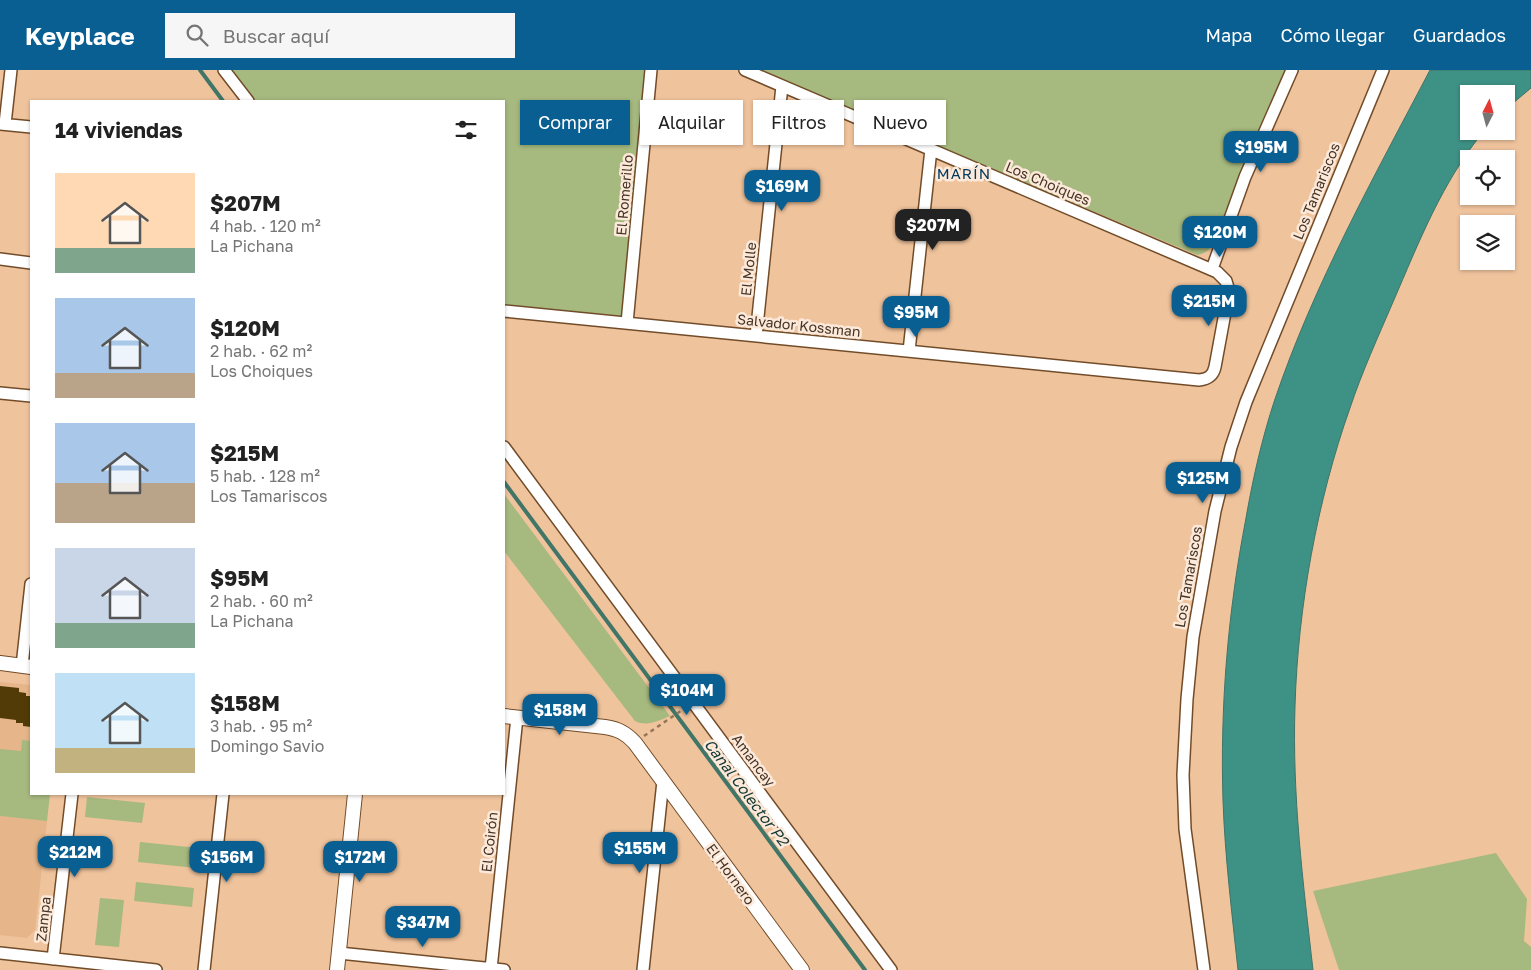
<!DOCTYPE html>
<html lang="es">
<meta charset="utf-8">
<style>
body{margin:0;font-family:"Golos Text",sans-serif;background:#f6f6f6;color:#222;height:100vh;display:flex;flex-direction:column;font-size:19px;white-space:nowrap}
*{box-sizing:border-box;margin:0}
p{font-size:16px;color:#767676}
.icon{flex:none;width:28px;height:28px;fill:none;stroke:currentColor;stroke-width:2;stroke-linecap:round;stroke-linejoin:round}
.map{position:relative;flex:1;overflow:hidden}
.sheet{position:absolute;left:30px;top:30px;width:475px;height:695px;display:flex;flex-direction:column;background:#fff;border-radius:0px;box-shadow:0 1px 4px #0004}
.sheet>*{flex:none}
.banner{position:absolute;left:520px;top:30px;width:475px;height:45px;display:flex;gap:10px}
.needle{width:32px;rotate:6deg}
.tools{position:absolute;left:1460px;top:15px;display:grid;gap:10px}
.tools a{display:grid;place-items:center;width:55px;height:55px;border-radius:0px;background:#fff;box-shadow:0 1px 4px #0004;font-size:25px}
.price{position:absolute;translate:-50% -42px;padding:0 11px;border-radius:10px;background:#095f91;color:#fff;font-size:16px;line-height:32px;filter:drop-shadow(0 1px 2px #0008)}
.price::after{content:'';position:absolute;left:50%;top:30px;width:15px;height:11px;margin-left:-8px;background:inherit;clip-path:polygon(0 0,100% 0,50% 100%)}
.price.on{background:#222;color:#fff}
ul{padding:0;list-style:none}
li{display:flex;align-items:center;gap:15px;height:125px;padding:0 25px}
li span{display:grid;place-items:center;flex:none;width:140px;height:100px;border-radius:0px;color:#555}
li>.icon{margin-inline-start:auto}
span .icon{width:60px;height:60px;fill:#fffc;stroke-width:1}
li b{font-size:21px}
h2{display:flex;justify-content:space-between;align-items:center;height:60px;padding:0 25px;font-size:21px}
.pill{padding:0 18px;border-radius:0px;background:#fff;box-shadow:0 1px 4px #0004;font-size:18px;line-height:45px}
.pill.on{background:#095f91;color:#fff}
header{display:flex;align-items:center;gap:30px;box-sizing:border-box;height:70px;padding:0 25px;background:#095f91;color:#fff}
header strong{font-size:24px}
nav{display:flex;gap:28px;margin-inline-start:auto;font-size:18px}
.search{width:350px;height:45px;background:#f6f6f6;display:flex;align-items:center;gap:12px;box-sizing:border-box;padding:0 18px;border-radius:0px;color:#767676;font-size:19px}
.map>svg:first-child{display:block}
</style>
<header>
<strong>Keyplace</strong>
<div class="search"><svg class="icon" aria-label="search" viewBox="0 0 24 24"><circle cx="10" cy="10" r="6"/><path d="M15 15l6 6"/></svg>Buscar aquí</div>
<nav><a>Mapa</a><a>Cómo llegar</a><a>Guardados</a></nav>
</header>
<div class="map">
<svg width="1531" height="900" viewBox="0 0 1531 900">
<rect width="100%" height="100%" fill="#efc39c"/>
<path fill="#e6b589" d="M0,612L31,615V693L0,690Z
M0,746L47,751L35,860L27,868L0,865Z"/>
<path fill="#a6b97e" d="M231,0H646L623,248L504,236V31H254Z
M759,0H1289L1215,173C1210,179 1205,184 1197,185Z
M504,424L670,646C657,651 648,657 635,651L504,481Z
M22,670L31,671V724H50L47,751L0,746V679L21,681Z
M87,727L145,733L142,753L85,747Z
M140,772L198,778L196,798L138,792Z
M1496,783L1527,829L1524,871L1531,877V900H1339L1313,821Z
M136,812L194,818L192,837L134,831Z
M100,828L124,830L119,877L95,875Z"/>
<path fill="#3e9185" stroke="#407568" d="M1430,0H1531V18L1506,39V24H1469V61H1484C1442,112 1419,172 1393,232C1378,267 1362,302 1350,338C1317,431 1298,537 1295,636C1292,725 1303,812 1313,900H1238C1232,844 1225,787 1223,731C1220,636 1228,541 1246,448C1253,408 1262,368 1275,329C1314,214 1374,107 1430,0Z"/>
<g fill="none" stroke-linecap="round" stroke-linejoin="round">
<path stroke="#407568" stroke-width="4" d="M200,0L223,31
M504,412L865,900"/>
</g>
<path fill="#523b07" d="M0,616L19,618V622L26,623V626H31V657L23,656V653H16V650L0,648Z"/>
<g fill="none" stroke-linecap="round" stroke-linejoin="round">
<defs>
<path id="minor" d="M224,0L248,31
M0,54L31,57
M5,54L11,0
M0,189L31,193
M1212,199L1245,107L1292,0
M504,241L1199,310C1208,309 1213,306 1215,297L1229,221L1226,211L1217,202L745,0
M627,253L651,0
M756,266L782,16
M909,281L931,79
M0,323L31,326
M504,377L891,900
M22,596L31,514
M0,883L156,900
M339,883L504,900
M53,889L72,724
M491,899L517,647
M204,900L223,724
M643,900L663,711
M1204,900L1185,759L1183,705L1187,629L1193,567L1215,441L1231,377L1246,332L1383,0"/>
<path id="tertiary" d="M0,593L31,597
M504,646L605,657C618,659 626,663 635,673L802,900
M337,900L355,724"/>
</defs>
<use href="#minor" stroke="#724c29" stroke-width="14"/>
<use href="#tertiary" stroke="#724c29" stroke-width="16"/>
<path stroke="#93755b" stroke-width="2.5" stroke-dasharray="4 4" stroke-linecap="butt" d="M644,666L685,638"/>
<use href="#minor" stroke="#fff" stroke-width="11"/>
<use href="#tertiary" stroke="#fff" stroke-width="14"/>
</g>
<g text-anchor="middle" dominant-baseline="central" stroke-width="5" stroke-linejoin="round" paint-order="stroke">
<g font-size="14" fill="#443324" stroke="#fce9da">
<text transform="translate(1048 113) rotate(23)">Los Choiques</text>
<text transform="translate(1316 121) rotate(-68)">Los Tamariscos</text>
<text transform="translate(624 125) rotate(-85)">El Romerillo</text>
<text transform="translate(748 199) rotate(-84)">El Molle</text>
<text transform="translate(799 255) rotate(6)">Salvador Kossman</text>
<text transform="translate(1188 507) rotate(-80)">Los Tamariscos</text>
<text transform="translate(754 690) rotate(53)">Amancay</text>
<text transform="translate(489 772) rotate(-84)">El Coirón</text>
<text transform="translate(731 804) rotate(54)">El Hornero</text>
<text transform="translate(43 849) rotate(-84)">Zampa</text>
</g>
<g font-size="15" letter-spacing="1" fill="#00395b" stroke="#fce9da">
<text x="964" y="103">MARÍN</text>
</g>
<g font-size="15" font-style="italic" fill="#103732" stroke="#fce9da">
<text transform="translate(747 722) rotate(53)">Canal Colector P2</text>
</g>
</g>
</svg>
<div class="tools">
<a><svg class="needle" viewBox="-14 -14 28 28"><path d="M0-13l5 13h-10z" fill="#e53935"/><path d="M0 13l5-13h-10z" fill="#767676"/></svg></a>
<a><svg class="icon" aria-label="locate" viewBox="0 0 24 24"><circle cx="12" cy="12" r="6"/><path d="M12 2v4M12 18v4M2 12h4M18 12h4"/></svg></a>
<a><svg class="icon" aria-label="layers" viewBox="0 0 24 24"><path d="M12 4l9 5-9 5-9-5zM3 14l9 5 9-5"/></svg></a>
</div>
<b class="price" style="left:1261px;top:103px">$195M</b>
<b class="price" style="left:782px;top:142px">$169M</b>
<b class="price on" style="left:933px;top:181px">$207M</b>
<b class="price" style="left:1220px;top:188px">$120M</b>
<b class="price" style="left:1209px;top:257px">$215M</b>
<b class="price" style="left:916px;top:268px">$95M</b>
<b class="price" style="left:1203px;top:434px">$125M</b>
<b class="price" style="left:687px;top:646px">$104M</b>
<b class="price" style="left:560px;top:666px">$158M</b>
<b class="price" style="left:640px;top:804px">$155M</b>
<b class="price" style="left:75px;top:808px">$212M</b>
<b class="price" style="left:227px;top:813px">$156M</b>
<b class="price" style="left:360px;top:813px">$172M</b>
<b class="price" style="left:423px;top:878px">$347M</b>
<div class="banner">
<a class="pill on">Comprar</a>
<a class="pill">Alquilar</a>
<a class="pill">Filtros</a>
<a class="pill">Nuevo</a>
</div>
<section class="sheet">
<h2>14 viviendas<svg class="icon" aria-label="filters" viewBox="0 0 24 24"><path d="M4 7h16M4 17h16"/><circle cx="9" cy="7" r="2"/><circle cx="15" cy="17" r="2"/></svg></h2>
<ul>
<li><span style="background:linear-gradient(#ffd9b3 75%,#7fa58c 0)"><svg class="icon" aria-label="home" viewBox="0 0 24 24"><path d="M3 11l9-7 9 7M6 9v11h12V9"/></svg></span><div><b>$207M</b><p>4 hab. · 120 m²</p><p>La Pichana</p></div></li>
<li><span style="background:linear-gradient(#a9c7e8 75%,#b9a48a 0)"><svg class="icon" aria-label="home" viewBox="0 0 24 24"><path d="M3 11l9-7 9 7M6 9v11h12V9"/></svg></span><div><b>$120M</b><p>2 hab. · 62 m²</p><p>Los Choiques</p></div></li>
<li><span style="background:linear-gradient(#a9c7e8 60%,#b9a48a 0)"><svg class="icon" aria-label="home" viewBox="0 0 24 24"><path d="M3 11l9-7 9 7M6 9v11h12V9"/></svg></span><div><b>$215M</b><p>5 hab. · 128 m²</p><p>Los Tamariscos</p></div></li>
<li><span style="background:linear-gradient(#c9d6e8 75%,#7fa58c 0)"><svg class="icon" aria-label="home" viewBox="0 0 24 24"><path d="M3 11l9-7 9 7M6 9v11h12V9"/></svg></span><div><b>$95M</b><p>2 hab. · 60 m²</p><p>La Pichana</p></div></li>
<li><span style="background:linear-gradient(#bfe0f5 75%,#c2b280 0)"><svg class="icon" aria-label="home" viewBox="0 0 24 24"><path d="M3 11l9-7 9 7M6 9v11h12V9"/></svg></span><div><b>$158M</b><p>3 hab. · 95 m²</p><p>Domingo Savio</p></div></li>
</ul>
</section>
</div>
